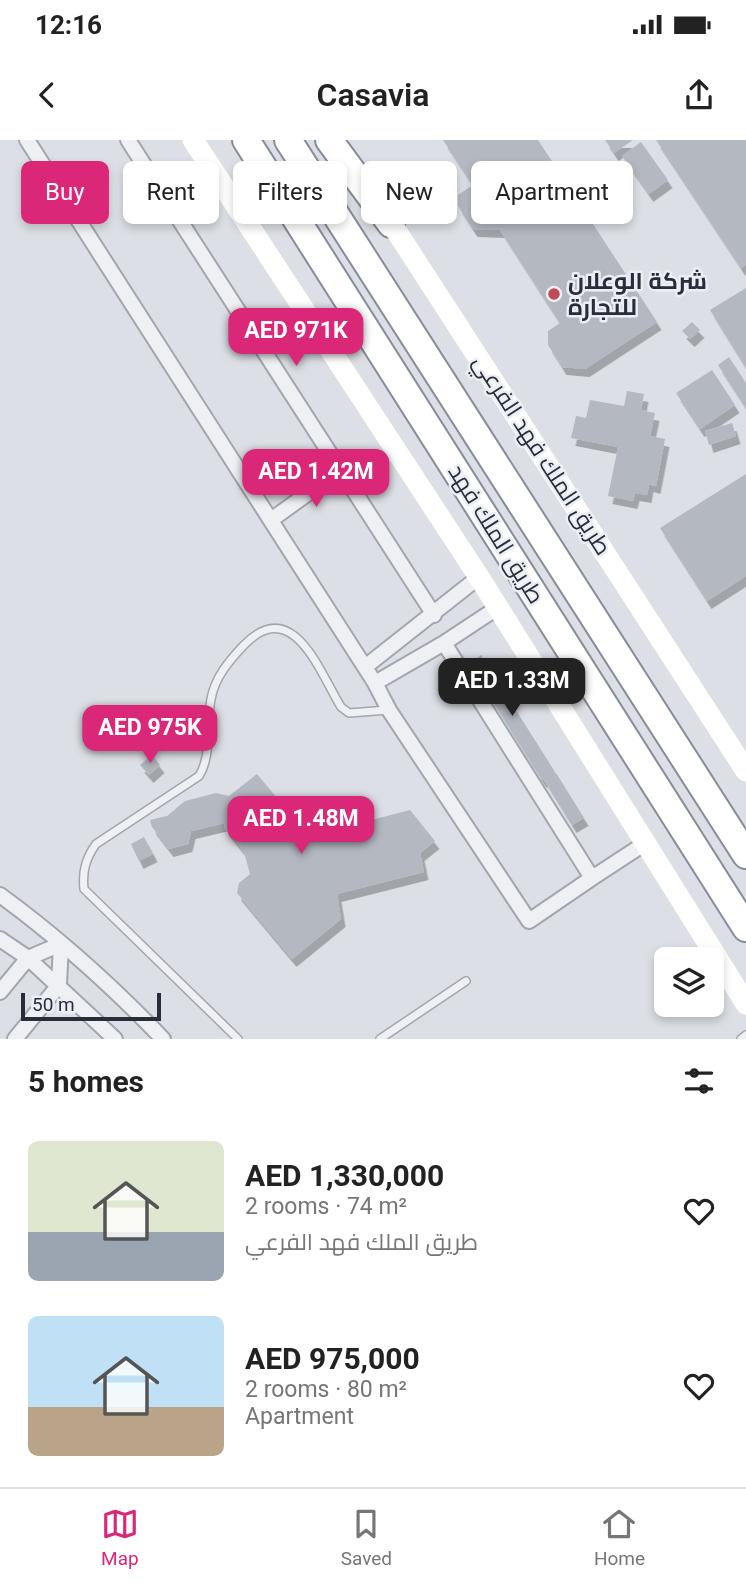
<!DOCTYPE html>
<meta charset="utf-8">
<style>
body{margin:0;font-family:Roboto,Cairo,sans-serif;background:#f2f2f2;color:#222;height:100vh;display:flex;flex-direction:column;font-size:26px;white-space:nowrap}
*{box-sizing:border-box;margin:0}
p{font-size:23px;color:#767676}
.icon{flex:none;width:38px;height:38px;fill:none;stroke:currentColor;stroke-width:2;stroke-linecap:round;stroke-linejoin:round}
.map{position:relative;height:899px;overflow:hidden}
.side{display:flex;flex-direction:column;background:#fff;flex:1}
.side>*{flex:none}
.banner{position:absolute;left:21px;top:21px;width:705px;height:63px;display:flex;gap:14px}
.buttons{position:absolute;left:654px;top:807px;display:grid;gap:14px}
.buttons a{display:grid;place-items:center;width:70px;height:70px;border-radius:10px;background:#fff;box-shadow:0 4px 10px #0003;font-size:35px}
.scale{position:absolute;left:21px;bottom:18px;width:140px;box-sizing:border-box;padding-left:7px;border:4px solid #272d3a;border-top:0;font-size:19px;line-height:24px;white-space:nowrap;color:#272d3a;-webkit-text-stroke:5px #ebeef3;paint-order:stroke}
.price{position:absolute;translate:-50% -60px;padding:0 16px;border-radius:14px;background:#db2777;color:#fff;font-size:23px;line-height:46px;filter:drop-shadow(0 2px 4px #0008)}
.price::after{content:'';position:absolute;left:50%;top:42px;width:21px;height:16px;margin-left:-10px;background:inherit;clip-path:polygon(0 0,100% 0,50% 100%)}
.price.active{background:#222;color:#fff}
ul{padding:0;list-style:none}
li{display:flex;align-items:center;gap:21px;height:175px;padding:0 28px}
li span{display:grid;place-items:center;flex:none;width:196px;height:140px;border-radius:10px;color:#555}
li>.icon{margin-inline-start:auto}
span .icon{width:84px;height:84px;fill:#fffc;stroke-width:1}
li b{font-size:30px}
h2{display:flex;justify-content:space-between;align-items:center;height:84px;padding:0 28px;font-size:30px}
.chip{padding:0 24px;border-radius:10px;background:#fff;box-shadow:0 4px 10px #0003;font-size:24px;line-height:63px}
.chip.active{background:#db2777;color:#fff}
.status{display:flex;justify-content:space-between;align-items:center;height:49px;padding:0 35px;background:#fff;direction:ltr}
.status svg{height:19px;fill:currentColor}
header{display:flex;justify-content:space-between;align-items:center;height:91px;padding:0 28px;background:#fff;font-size:32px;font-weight:600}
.menu{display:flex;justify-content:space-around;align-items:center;height:98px;border-top:2px solid #e0e0e0;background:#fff;font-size:19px;color:#767676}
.menu a{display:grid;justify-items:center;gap:4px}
.menu .active{color:#db2777}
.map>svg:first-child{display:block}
</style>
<div class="status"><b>12:16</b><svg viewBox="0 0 49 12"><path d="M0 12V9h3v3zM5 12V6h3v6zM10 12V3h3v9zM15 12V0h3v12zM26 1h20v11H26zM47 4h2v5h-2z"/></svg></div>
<header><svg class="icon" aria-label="back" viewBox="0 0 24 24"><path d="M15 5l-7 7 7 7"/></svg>Casavia<svg class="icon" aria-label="share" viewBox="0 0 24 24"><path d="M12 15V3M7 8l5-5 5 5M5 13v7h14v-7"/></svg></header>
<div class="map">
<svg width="746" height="899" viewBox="0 0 746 899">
<defs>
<filter id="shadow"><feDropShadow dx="4.5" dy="8" stdDeviation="0" flood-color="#0004"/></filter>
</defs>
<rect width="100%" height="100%" fill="#dcdfe5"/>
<path fill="#b4b8c1" filter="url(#shadow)" d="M443,0H538L657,182L585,229L562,227L548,205V191L560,183L500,90L473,89L458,66V55L473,45Z
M605,0H633L614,13Z
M656,0H746V125L741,128Z
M641,2L668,40L649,54L622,16Z
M746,148V228L710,170Z
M692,182L700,190L690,199L682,191Z
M729,217L746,243V268L718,225Z
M712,230L735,265L700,289L676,253Z
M627,251L644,254L641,270L655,273L650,296L665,299L656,346L649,344L647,355L635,353L633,361L608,356L618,307L571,298L576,276L586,278L590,260L624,266Z
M732,283L736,296L709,305L705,291Z
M746,334V436L707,461L660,388Z
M481,515L555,632L542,640L469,523Z
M152,615L160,625L149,635L140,625Z
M556,633L584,678L572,685L544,640Z
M257,634L282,664L364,682L410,670L435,701L420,713L424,732L337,754L341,779L292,819L237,753L239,743L250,734L244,712L224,687L225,683L191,691L188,704L169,709L152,687L150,680L167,676L185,661L216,653L229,656Z
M144,697L153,714L139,721L131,704Z"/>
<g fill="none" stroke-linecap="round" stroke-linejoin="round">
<defs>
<path id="lane" d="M238,899L84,749C82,731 86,718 96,704L199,636C212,616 206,584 211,559C215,537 229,521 244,505C293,455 319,531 341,567L349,573L388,570
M380,899L466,841
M741,899L746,895"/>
<path id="street" d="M27,0L375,543L389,570L529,781L592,738L444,503L497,468
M128,0L434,475
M271,380L340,330
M365,527L479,437
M375,543L444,503
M592,738L644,704
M0,755C59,798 113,847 163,899
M0,799L28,818L115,899
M0,852L28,818L61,804L59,845L15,899"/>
<path id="highway" d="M246,0L746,788
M288,0L746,715
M329,0L391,84"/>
</defs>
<use href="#lane" stroke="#a2a6ae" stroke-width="10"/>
<use href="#street" stroke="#a2a6ae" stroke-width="18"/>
<use href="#highway" stroke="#858c9a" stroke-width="30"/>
<use href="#lane" stroke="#eef0f4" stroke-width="7"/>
<use href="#street" stroke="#eef0f4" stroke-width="14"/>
<path stroke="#fff" stroke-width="21" d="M193,0L479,437L746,864
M384,72L746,631"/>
<use href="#highway" stroke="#fff" stroke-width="26"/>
</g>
<circle fill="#c04b56" stroke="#ebeef3" stroke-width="2.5" cx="554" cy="154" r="7"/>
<g text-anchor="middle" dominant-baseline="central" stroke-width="5" stroke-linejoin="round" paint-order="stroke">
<g font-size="23" font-weight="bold" fill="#272d3a" stroke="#ebeef3" text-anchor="start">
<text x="568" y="141">شركة الوعلان<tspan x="568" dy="26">للتجارة</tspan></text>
</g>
<g font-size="23" fill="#272d3a" stroke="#ebeef3">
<text transform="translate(542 315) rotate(57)">طريق الملك فهد الفرعي</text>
<text transform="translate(496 394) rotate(58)">طريق الملك فهد</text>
</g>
</g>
</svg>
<div class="buttons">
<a><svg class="icon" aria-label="layers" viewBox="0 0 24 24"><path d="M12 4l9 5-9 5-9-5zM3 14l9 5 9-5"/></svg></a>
</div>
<div class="scale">50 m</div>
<b class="price" style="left:296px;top:228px">AED 971K</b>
<b class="price" style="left:316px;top:369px">AED 1.42M</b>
<b class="price active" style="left:512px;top:578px">AED 1.33M</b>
<b class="price" style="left:150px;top:625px">AED 975K</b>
<b class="price" style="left:301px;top:716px">AED 1.48M</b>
<div class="banner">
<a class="chip active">Buy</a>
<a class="chip">Rent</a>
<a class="chip">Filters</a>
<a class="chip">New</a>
<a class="chip">Apartment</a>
</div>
</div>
<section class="side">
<h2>5 homes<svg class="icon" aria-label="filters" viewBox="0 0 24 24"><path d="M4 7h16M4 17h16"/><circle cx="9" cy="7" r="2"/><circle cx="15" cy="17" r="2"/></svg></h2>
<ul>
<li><span style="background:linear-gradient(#dfe7d0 65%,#9aa5b1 0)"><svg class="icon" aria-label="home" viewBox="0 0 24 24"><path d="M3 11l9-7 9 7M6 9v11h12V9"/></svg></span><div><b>AED 1,330,000</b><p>2 rooms · 74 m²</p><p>طريق الملك فهد الفرعي</p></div><svg class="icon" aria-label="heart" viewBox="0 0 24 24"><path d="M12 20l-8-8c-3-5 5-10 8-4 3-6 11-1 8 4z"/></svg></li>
<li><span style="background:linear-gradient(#bfe0f5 65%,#b9a48a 0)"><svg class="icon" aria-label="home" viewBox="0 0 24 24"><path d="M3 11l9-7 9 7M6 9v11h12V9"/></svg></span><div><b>AED 975,000</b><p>2 rooms · 80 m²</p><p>Apartment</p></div><svg class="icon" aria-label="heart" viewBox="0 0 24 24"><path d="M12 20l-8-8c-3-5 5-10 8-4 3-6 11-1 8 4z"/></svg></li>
</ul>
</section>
<nav class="menu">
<a class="active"><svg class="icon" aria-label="map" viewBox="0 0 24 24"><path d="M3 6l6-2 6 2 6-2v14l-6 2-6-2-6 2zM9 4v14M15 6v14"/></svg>Map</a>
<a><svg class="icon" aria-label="saved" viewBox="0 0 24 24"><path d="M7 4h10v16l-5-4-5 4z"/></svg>Saved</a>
<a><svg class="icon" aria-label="home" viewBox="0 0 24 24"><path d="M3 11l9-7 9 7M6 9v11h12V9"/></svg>Home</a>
</nav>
